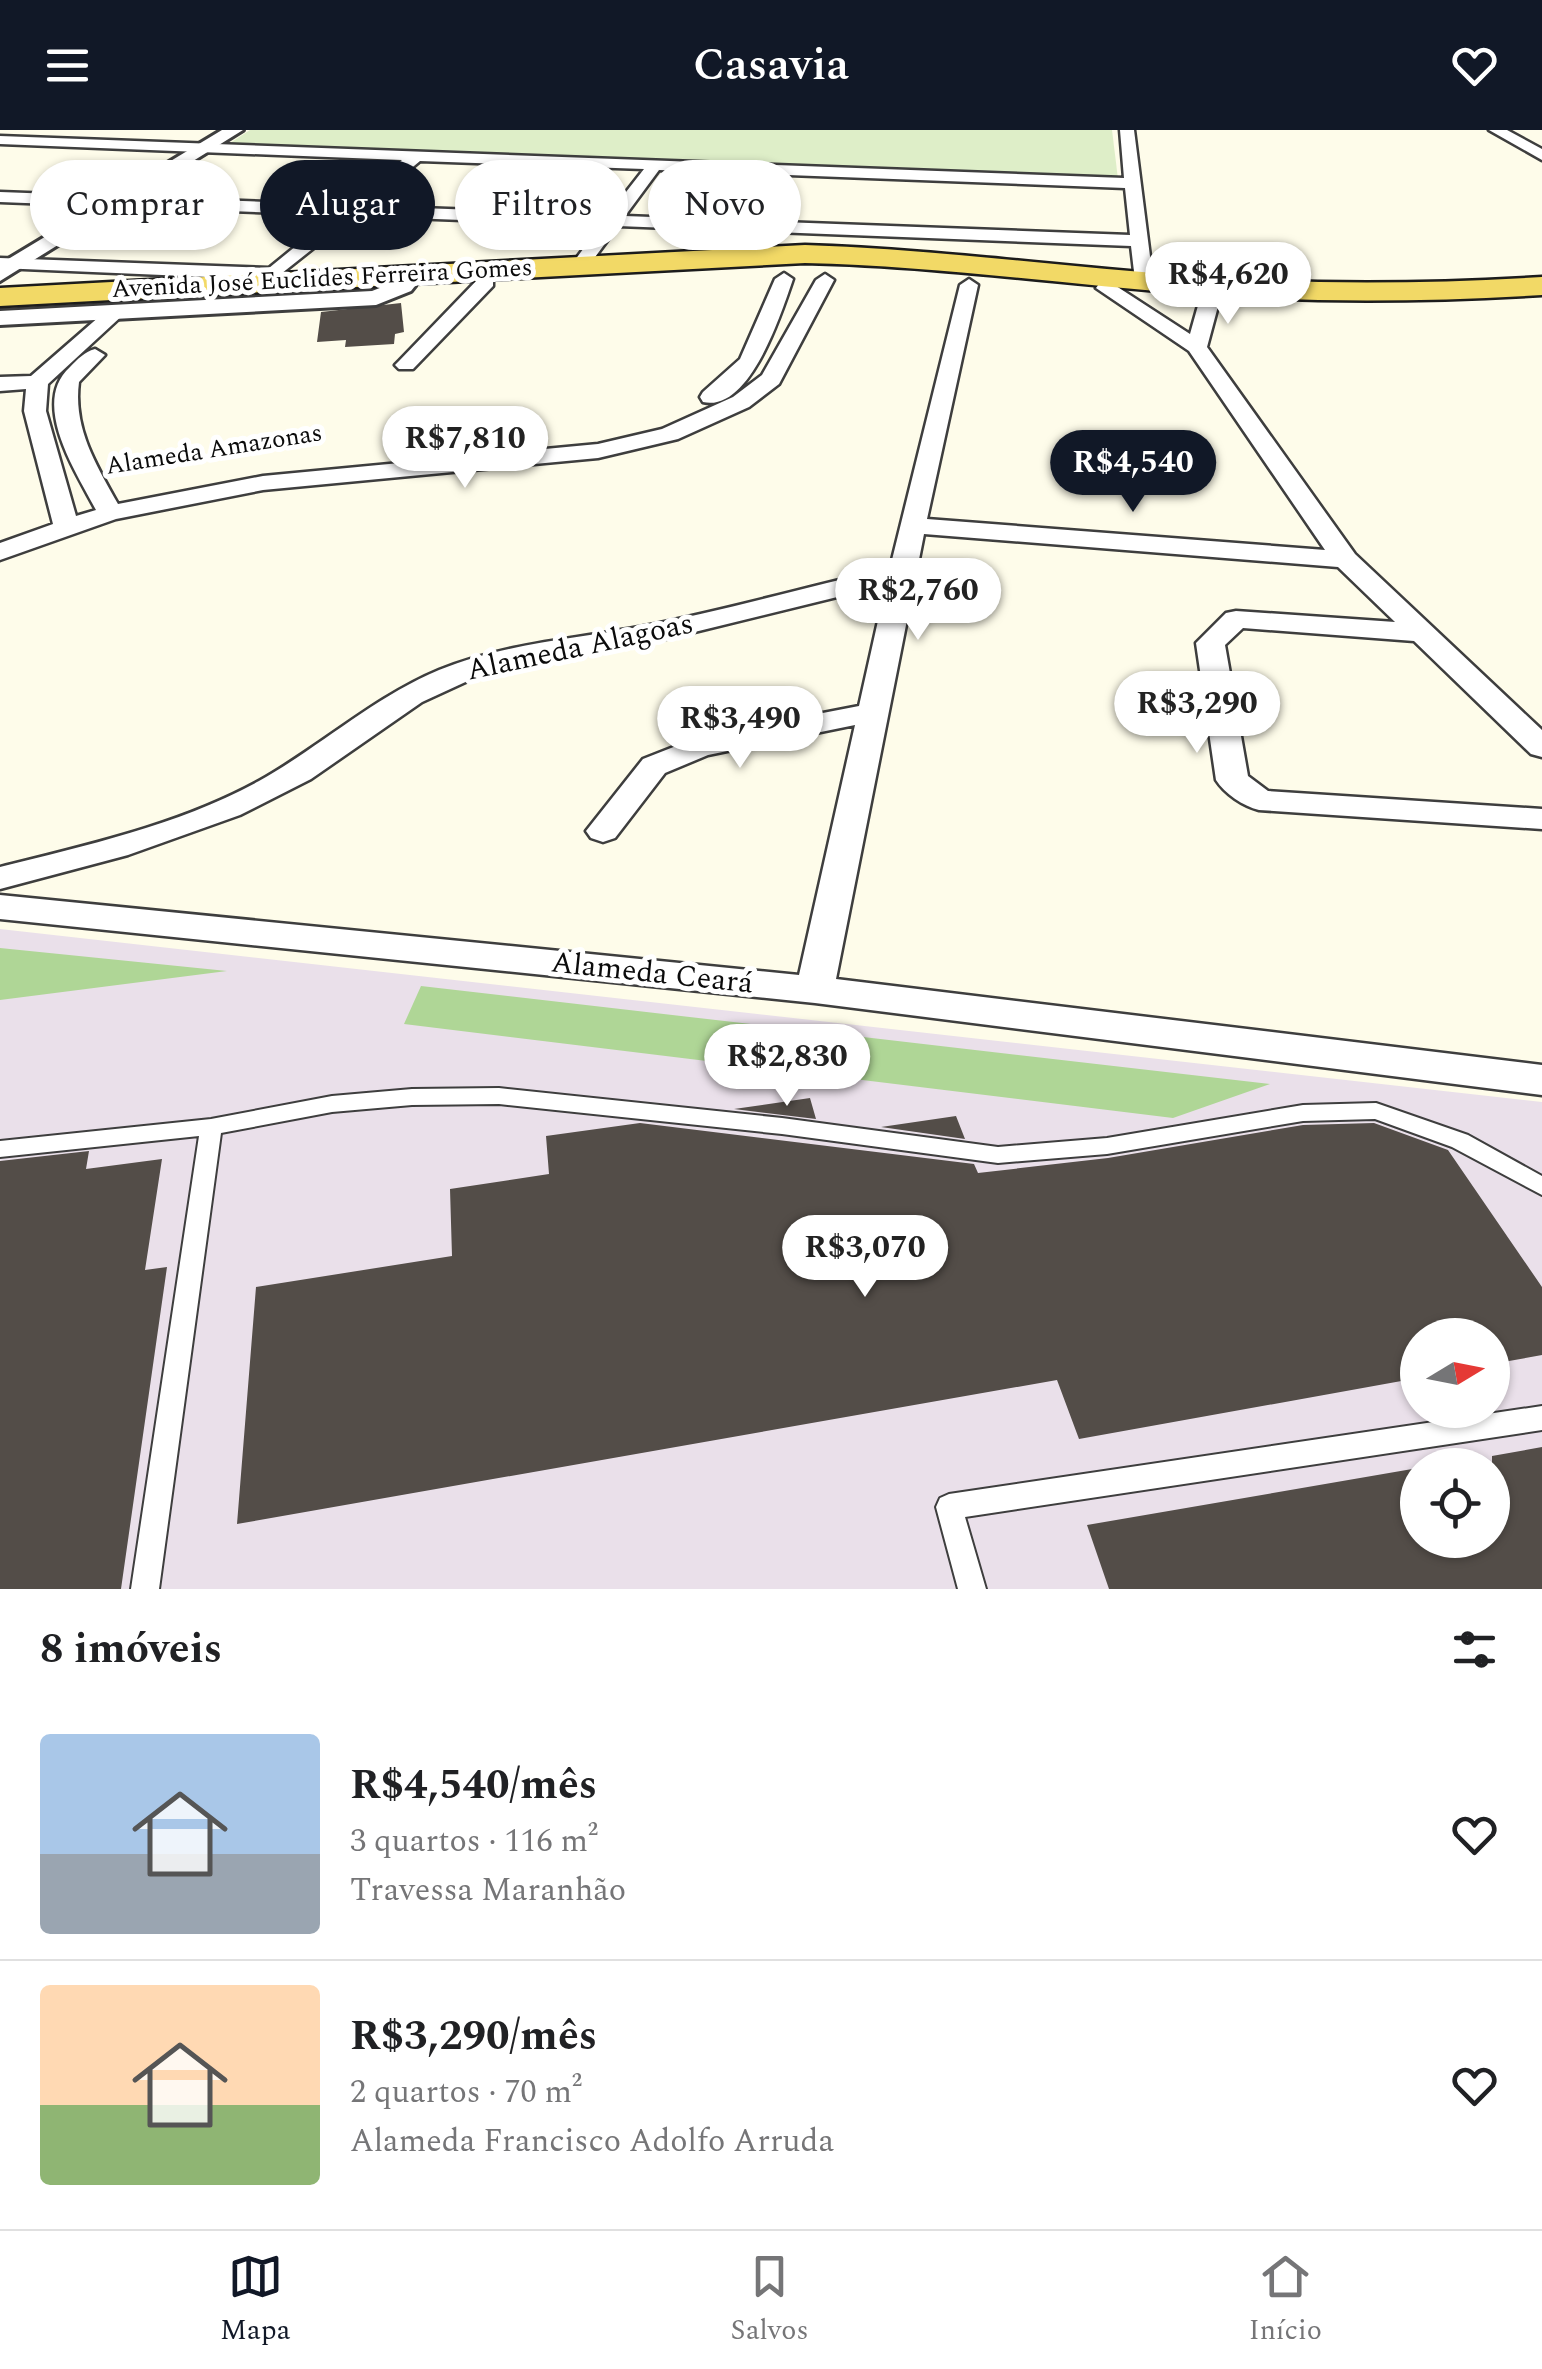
<!DOCTYPE html>
<html lang="pt">
<meta charset="utf-8">
<style>
body{margin:0;font-family:Spectral,serif;background:#f6f6f6;color:#202124;height:100vh;display:flex;flex-direction:column;font-size:38px;white-space:nowrap}
*{box-sizing:border-box;margin:0}
p{font-size:32px;color:#757577}
.icon{flex:none;width:55px;height:55px;fill:none;stroke:currentColor;stroke-width:2;stroke-linecap:round;stroke-linejoin:round}
.map{position:relative;height:1459px;overflow:hidden}
.drawer{display:flex;flex-direction:column;background:#fff;flex:1}
.drawer>*{flex:none}
.guide{position:absolute;left:30px;top:30px;width:1000px;height:90px;display:flex;gap:20px}
.needle{width:65px;rotate:80deg}
.controls{position:absolute;left:1400px;top:1188px;display:grid;gap:20px}
.controls a{display:grid;place-items:center;width:110px;height:110px;border-radius:50%;background:#fff;box-shadow:0 2px 8px #0004;font-size:50px}
.price{position:absolute;translate:-50% -85px;padding:0 22px;border-radius:35px;background:#fff;color:#222;font-size:32px;line-height:65px;filter:drop-shadow(0 2px 5px #0008)}
.price::after{content:'';position:absolute;left:50%;top:60px;width:30px;height:22px;margin-left:-15px;background:inherit;clip-path:polygon(0 0,100% 0,50% 100%)}
.price.current{background:#111827;color:#fff}
ul{padding:0;list-style:none}
li{display:flex;align-items:center;gap:30px;height:250px;padding:0 40px}
li+li{border-top:2px solid #e0e0e0}
li span{display:grid;place-items:center;flex:none;width:280px;height:200px;border-radius:10px;color:#555}
li>.icon{margin-inline-start:auto}
span .icon{width:120px;height:120px;fill:#fffc;stroke-width:1}
li b{font-size:42px}
h2{display:flex;justify-content:space-between;align-items:center;height:120px;padding:0 40px;font-size:42px}
.tag{padding:0 35px;border-radius:45px;background:#fff;box-shadow:0 2px 8px #0004;font-size:35px;line-height:90px}
.tag.current{background:#111827;color:#fff}
header{display:flex;justify-content:space-between;align-items:center;height:130px;padding:0 40px;background:#111827;color:#fff;font-size:45px;font-weight:600}
.menu{display:flex;justify-content:space-around;align-items:center;height:140px;border-top:2px solid #e0e0e0;background:#fff;font-size:28px;color:#757577}
.menu a{display:grid;justify-items:center;gap:5px}
.menu .current{color:#111827}
.map>svg:first-child{display:block}
</style>
<header><svg class="icon" aria-label="menu" viewBox="0 0 24 24"><path d="M4 6h16M4 12h16M4 18h16"/></svg>Casavia<svg class="icon" aria-label="heart" viewBox="0 0 24 24"><path d="M12 20l-8-8c-3-5 5-10 8-4 3-6 11-1 8 4z"/></svg></header>
<div class="map">
<svg width="1542" height="1459" viewBox="0 0 1542 1459">
<rect width="100%" height="100%" fill="#fefcea"/>
<path fill="#eae0ea" fill-rule="evenodd" d="M0,799L1542,972V1459H0ZM1418,1205H1492V1280H1418ZM1418,1335H1492V1410H1418Z"/>
<path fill="#afd696" d="M0,818L227,841L0,870Z
M421,856L1270,954L1173,988L404,894Z"/>
<path fill="#deeec8" d="M250,0H1112L1118,49L227,15Z"/>
<path fill="#534d48" d="M401,173L404,202L395,204L394,214L345,217L346,210L317,212L321,182Z
M810,968L816,989L734,979Z
M956,986L965,1009L881,997Z
M640,993L974,1034L978,1043L1108,1028L1303,995L1374,993L1448,1020L1542,1157V1225L1492,1234V1205H1418V1248L1079,1309L1057,1250L237,1394L256,1157L452,1126L450,1059L549,1044L546,1006Z
M89,1021L86,1039L162,1029L145,1140L167,1137L121,1459H0V1031Z
M1542,1317V1459H1109L1087,1395L1418,1338V1410H1492V1326Z"/>
<g fill="none" stroke-linecap="round" stroke-linejoin="round">
<defs>
<path id="service" d="M499,958L782,988L998,1017L1107,1008L1303,975L1376,973L1468,1005L1542,1046V1065L1452,1017L1375,989L1303,991L1107,1024L998,1033L782,1004L499,974L412,975L332,982L221,1003L159,1459H131L199,1006L0,1027V1011L211,989L332,966L412,959Z
M1542,1276V1300L965,1387L986,1459H958L936,1377L940,1368L949,1364Z"/>
<path id="minor" d="M1120,0H1134L1153,150L1144,156L1135,150L1131,116L618,96L587,138L581,139L572,134L601,95L354,86L262,159L253,153L255,149L0,138V128L269,138L334,85L0,72V62L346,75L402,30L0,14V6L1124,48ZM420,31L644,39L608,85L366,76ZM659,40L1125,58L1130,105L625,86Z
M1489,0H1507L1542,19V30Z
M784,143L793,149C782,181 750,283 703,272L700,267L703,262L740,229L775,149Z
M825,144L834,150L779,254L749,277L678,309L598,328L263,360L116,389L0,430V413L53,394L24,281L26,259L0,261V247L31,246L108,179L115,177L125,183L48,254L46,281L76,386L96,380C76,342 30,273 70,237C78,229 84,222 95,219L105,225L79,252C73,298 96,335 118,374L263,346L598,314L662,299L733,267L762,245L816,150Z
M486,146L493,148V156L413,239H399L395,235L399,231L479,148Z
M969,149L978,155L927,389L1325,420L1189,221L1096,158L1099,154H1113L1190,204L1201,165L1211,159L1218,161L1221,165L1207,217L1355,424L1542,600V627L1531,624L1414,511L1243,498L1225,515L1248,646L1268,661L1542,679V699L1259,680C1243,676 1225,664 1216,650L1196,513L1226,483L1236,481L1395,492L1338,437L924,404L836,849L1542,935V965L815,873L0,789V765L799,845L855,595L708,625L665,643L615,708L603,712L591,708L586,701L643,629L699,607L859,576L886,455L670,508L485,543L422,572L311,649L240,685L128,725L0,759V737C87,715 179,695 259,651C320,617 374,567 439,540C503,514 572,509 639,497C723,481 806,457 890,438L960,155Z"/>
<path id="tertiary" d="M222,0H243L0,151V134Z
M403,149L411,151L415,156L411,161L376,175L0,195V181L372,161Z"/>
<path id="primary" d="M805,115C935,119 1063,137 1192,146C1309,155 1425,154 1542,147V165C1425,172 1309,173 1192,164C1063,154 935,136 805,133L0,176V158Z"/>
</defs>
<use href="#service" stroke="#3e3e3e" stroke-width="4"/>
<use href="#minor" stroke="#3e3e3e" stroke-width="5"/>
<use href="#tertiary" stroke="#3e3e3e" stroke-width="6"/>
<use href="#primary" stroke="#1c1c1c" stroke-width="5"/>
<use href="#service" fill="#fff" fill-rule="evenodd"/>
<use href="#minor" fill="#fff" fill-rule="evenodd"/>
<use href="#tertiary" fill="#fff" fill-rule="evenodd"/>
<use href="#primary" fill="#f2d966" fill-rule="evenodd"/>
</g>
<g text-anchor="middle" dominant-baseline="central" stroke-width="10" stroke-linejoin="round" paint-order="stroke">
<g font-size="25" fill="#0b0b0b" stroke="#fff">
<text transform="translate(322 149) rotate(-3)">Avenida José Euclides Ferreira Gomes</text>
<text transform="translate(214 320) rotate(-9)">Alameda Amazonas</text>
</g>
<g font-size="30" fill="#0b0b0b" stroke="#fff">
<text transform="translate(580 517) rotate(-12)">Alameda Alagoas</text>
<text transform="translate(652 843) rotate(6)">Alameda Ceará</text>
</g>
</g>
</svg>
<div class="controls">
<a><svg class="needle" viewBox="-14 -14 28 28"><path d="M0-13l5 13h-10z" fill="#e53935"/><path d="M0 13l5-13h-10z" fill="#757577"/></svg></a>
<a><svg class="icon" aria-label="locate" viewBox="0 0 24 24"><circle cx="12" cy="12" r="6"/><path d="M12 2v4M12 18v4M2 12h4M18 12h4"/></svg></a>
</div>
<b class="price" style="left:1228px;top:197px">R$4,620</b>
<b class="price" style="left:465px;top:361px">R$7,810</b>
<b class="price current" style="left:1133px;top:385px">R$4,540</b>
<b class="price" style="left:918px;top:513px">R$2,760</b>
<b class="price" style="left:1197px;top:626px">R$3,290</b>
<b class="price" style="left:740px;top:641px">R$3,490</b>
<b class="price" style="left:787px;top:979px">R$2,830</b>
<b class="price" style="left:865px;top:1170px">R$3,070</b>
<div class="guide">
<a class="tag">Comprar</a>
<a class="tag current">Alugar</a>
<a class="tag">Filtros</a>
<a class="tag">Novo</a>
</div>
</div>
<section class="drawer">
<h2>8 imóveis<svg class="icon" aria-label="filters" viewBox="0 0 24 24"><path d="M4 7h16M4 17h16"/><circle cx="9" cy="7" r="2"/><circle cx="15" cy="17" r="2"/></svg></h2>
<ul>
<li><span style="background:linear-gradient(#a9c7e8 60%,#9aa5b1 0)"><svg class="icon" aria-label="home" viewBox="0 0 24 24"><path d="M3 11l9-7 9 7M6 9v11h12V9"/></svg></span><div><b>R$4,540/mês</b><p>3 quartos · 116 m²</p><p>Travessa Maranhão</p></div><svg class="icon" aria-label="heart" viewBox="0 0 24 24"><path d="M12 20l-8-8c-3-5 5-10 8-4 3-6 11-1 8 4z"/></svg></li>
<li><span style="background:linear-gradient(#ffd9b3 60%,#8fb573 0)"><svg class="icon" aria-label="home" viewBox="0 0 24 24"><path d="M3 11l9-7 9 7M6 9v11h12V9"/></svg></span><div><b>R$3,290/mês</b><p>2 quartos · 70 m²</p><p>Alameda Francisco Adolfo Arruda</p></div><svg class="icon" aria-label="heart" viewBox="0 0 24 24"><path d="M12 20l-8-8c-3-5 5-10 8-4 3-6 11-1 8 4z"/></svg></li>
</ul>
</section>
<nav class="menu">
<a class="current"><svg class="icon" aria-label="map" viewBox="0 0 24 24"><path d="M3 6l6-2 6 2 6-2v14l-6 2-6-2-6 2zM9 4v14M15 6v14"/></svg>Mapa</a>
<a><svg class="icon" aria-label="saved" viewBox="0 0 24 24"><path d="M7 4h10v16l-5-4-5 4z"/></svg>Salvos</a>
<a><svg class="icon" aria-label="home" viewBox="0 0 24 24"><path d="M3 11l9-7 9 7M6 9v11h12V9"/></svg>Início</a>
</nav>
